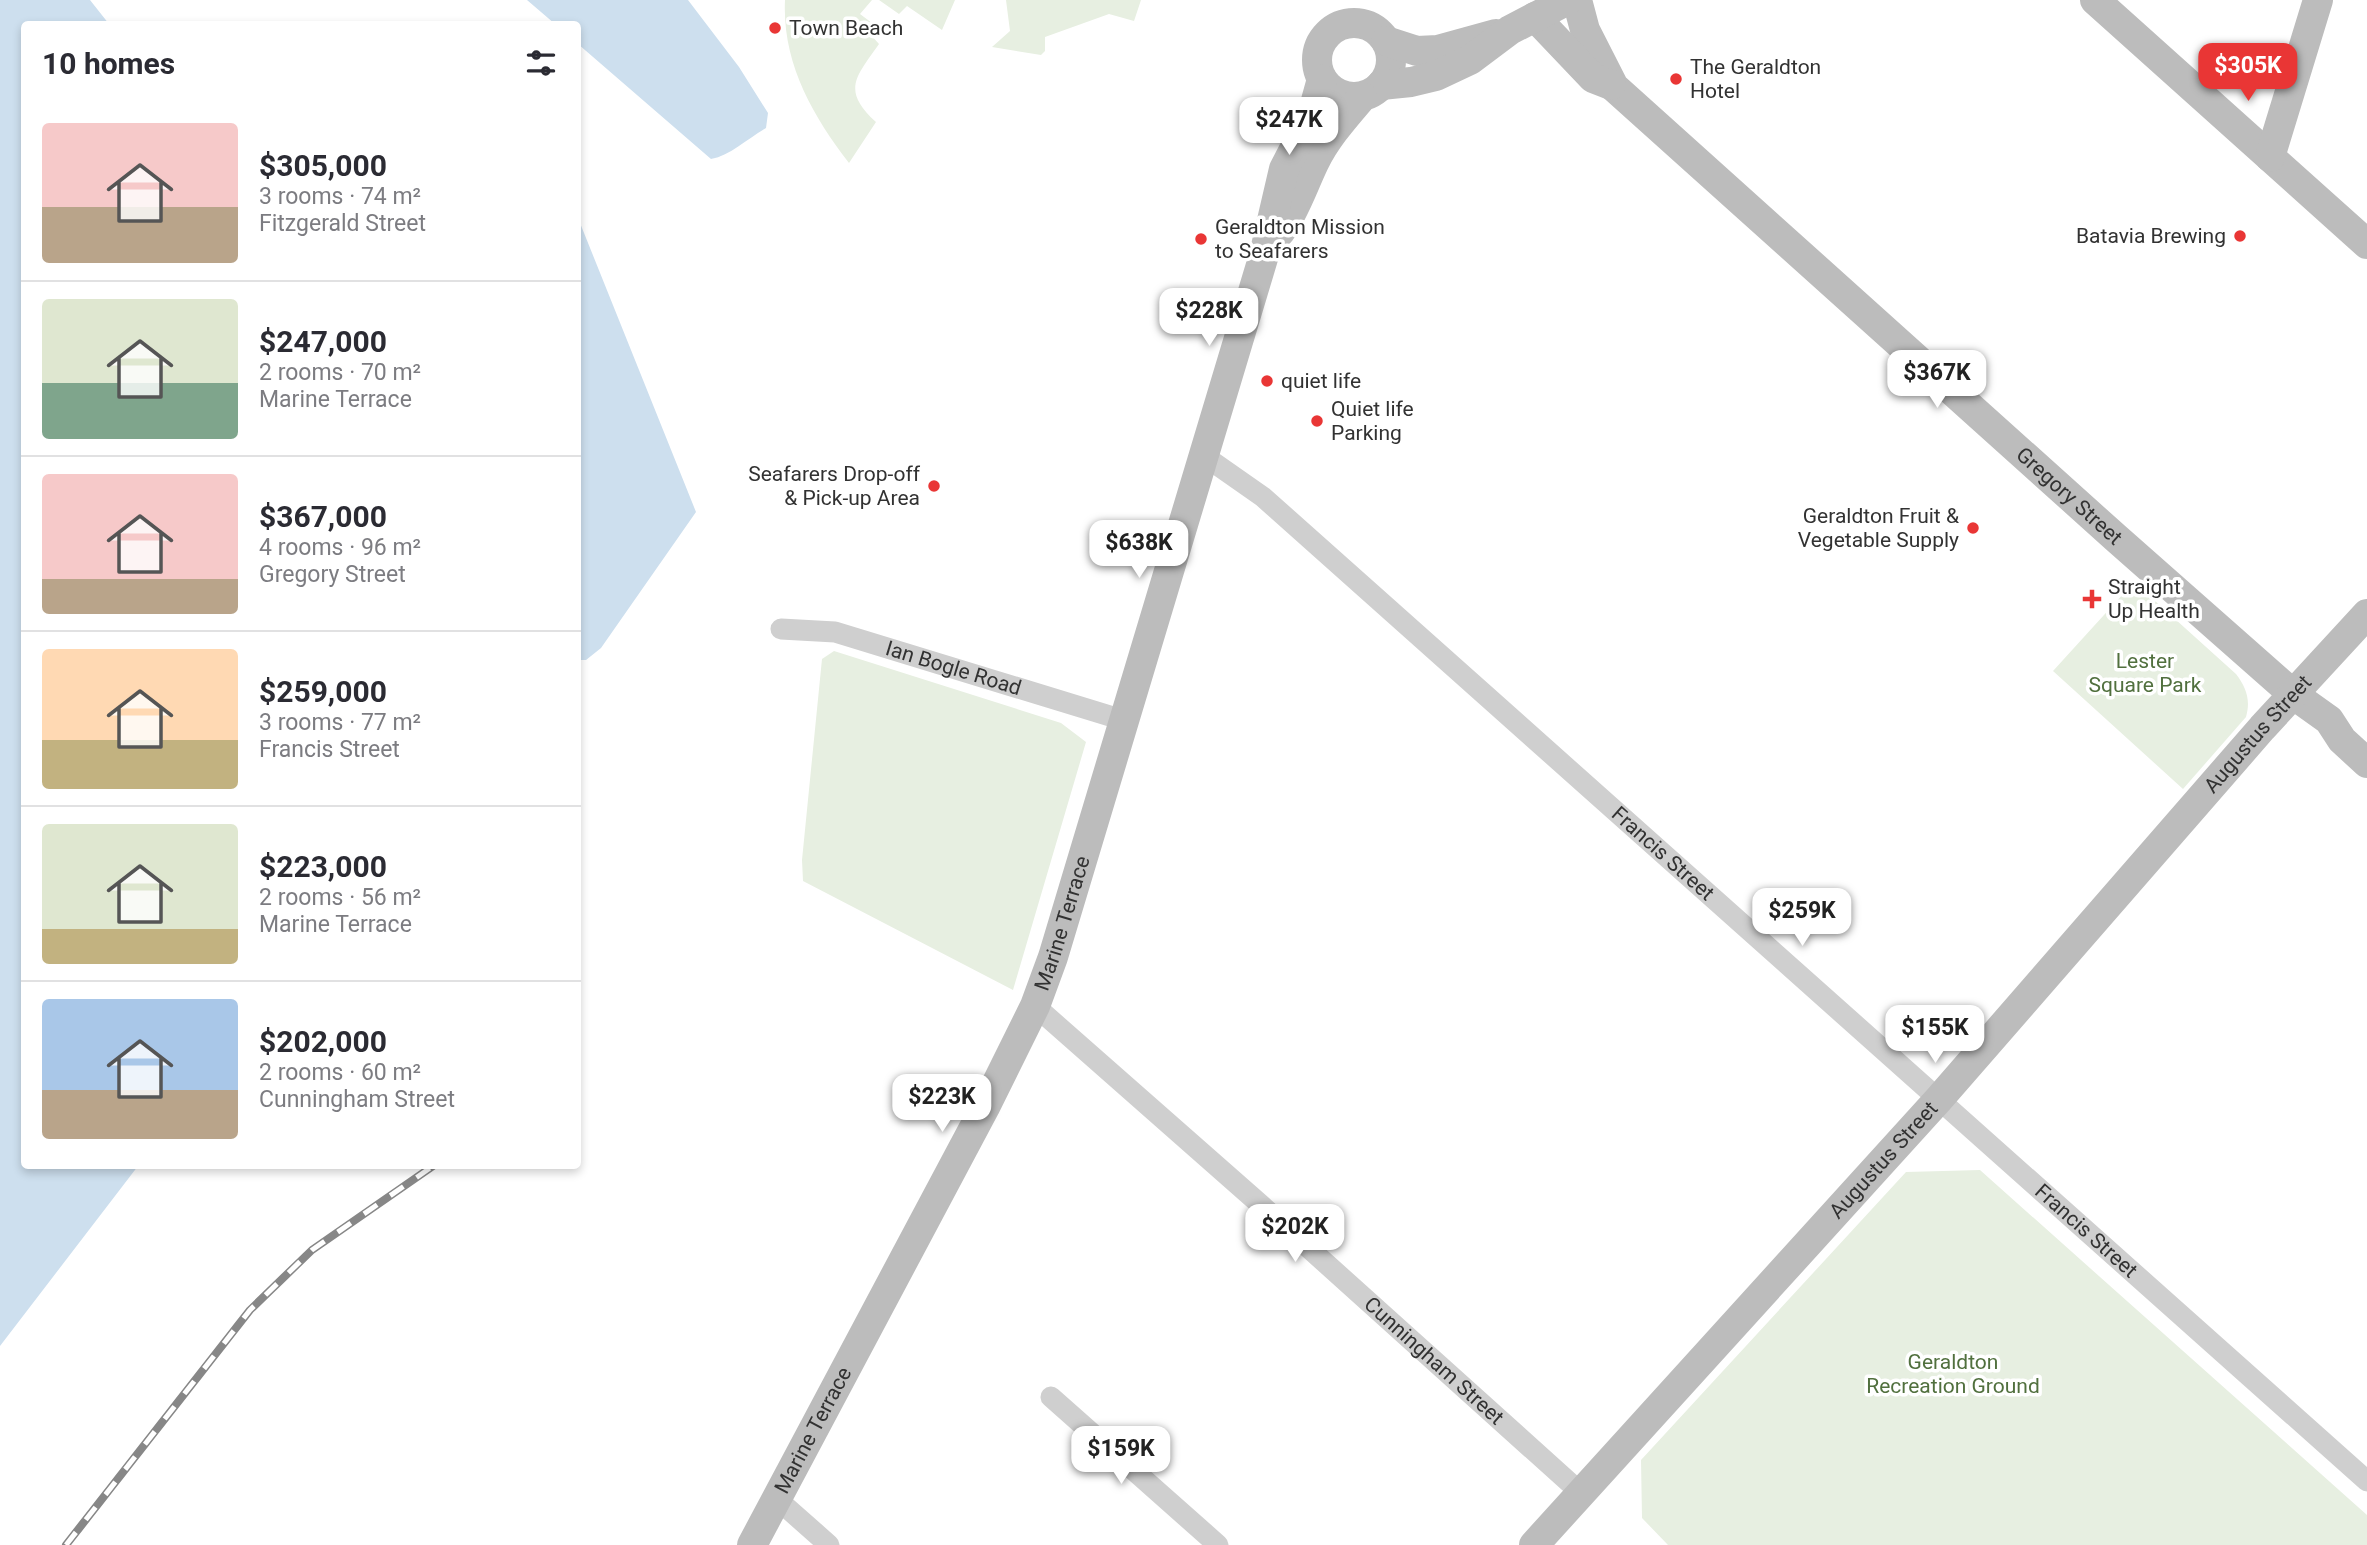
<!DOCTYPE html>
<meta charset="utf-8">
<style>
body{margin:0;font-family:Roboto,sans-serif;background:#f2f2f3;color:#2b2b33;height:100vh;display:flex;flex-direction:column;font-size:26px;white-space:nowrap}
*{box-sizing:border-box;margin:0}
p{font-size:23px;color:#7c7c81}
.icon{flex:none;width:38px;height:38px;fill:none;stroke:currentColor;stroke-width:2;stroke-linecap:round;stroke-linejoin:round}
.map{position:relative;flex:1;overflow:hidden}
.side{position:absolute;left:21px;top:21px;width:560px;height:1148px;display:flex;flex-direction:column;background:#fff;border-radius:7px;box-shadow:0 4px 10px #0003}
.side>*{flex:none}
.price{position:absolute;translate:-50% -60px;padding:0 16px;border-radius:14px;background:#fff;color:#222;font-size:23px;line-height:46px;filter:drop-shadow(0 2px 4px #0008)}
.price::after{content:'';position:absolute;left:50%;top:42px;width:21px;height:16px;margin-left:-10px;background:inherit;clip-path:polygon(0 0,100% 0,50% 100%)}
.price.active{background:#e93635;color:#fff}
ul{padding:0;list-style:none}
li{display:flex;align-items:center;gap:21px;height:175px;padding:0 21px}
li+li{border-top:2px solid #e1e1e2}
li span{display:grid;place-items:center;flex:none;width:196px;height:140px;border-radius:7px;color:#555}
li>.icon{margin-inline-start:auto}
span .icon{width:84px;height:84px;fill:#fffc;stroke-width:1}
li b{font-size:30px}
h2{display:flex;justify-content:space-between;align-items:center;height:84px;padding:0 21px;font-size:30px}
.map>svg:first-child{display:block}
</style>
<div class="map">
<svg width="2367" height="1545" viewBox="0 0 2367 1545">
<rect width="100%" height="100%" fill="#fff"/>
<path fill="#e7efe1" d="M785,0H872L860,14L872,23L871,35L879,44C856,77 841,90 876,122L849,163C812,115 782,62 785,0Z
M879,0H955L942,30L907,6L899,14Z
M1006,0H1141L1134,21L1109,14L1045,37V51L1041,55L992,47L1010,31Z
M2134,582L2236,674C2246,687 2251,700 2246,717L2183,789L2053,671Z
M834,651L1061,723L1086,742L1013,990L803,881L802,860L822,659Z
M1980,1170L2367,1515V1545H1668L1642,1518L1641,1460L1906,1172Z"/>
<path fill="#cddfee" d="M0,0H90L109,24H24V1166H138L0,1346Z
M527,0H688L739,67L768,113L766,128C748,138 731,155 711,159L578,44V24H555Z
M578,218L696,512L601,648L586,660H578Z"/>
<g fill="none" stroke-linecap="round" stroke-linejoin="round">
<g stroke="#cfcfcf" stroke-width="21">
<path id="s1" d="M1203,455L1263,497L2367,1481"/>
<path id="s2" d="M781,629L835,632L1123,720"/>
<path id="s3" d="M1035,1006L1261,1205L1581,1493"/>
<path d="M1051,1397L1218,1545"/>
<path d="M777,1499L829,1545"/>
</g>
<g stroke="#bcbcbc" stroke-width="30">
<path id="s4" d="M1577,0L1585,30L1614,87L2116,538L2294,695L2329,720L2342,740L2367,763"/>
<path d="M2095,0L2367,244"/>
<path d="M1535,17L1593,78L1611,85"/>
<circle cx="1354" cy="60" r="37"/>
<path d="M1386,41L1417,51L1438,50L1496,34"/>
<path d="M1381,85L1411,82L1436,76L1470,60L1510,30L1568,0"/>
<path d="M2270,157L2318,0"/>
<path d="M1280,232C1295,211 1303,186 1314,163C1326,138 1345,117 1362,97"/>
<path id="s5" d="M752,1545L985,1107L1035,1006L1053,957L1264,255L1284,169L1312,115L1322,79"/>
<path id="s6" d="M1534,1545L1939,1099L2262,728L2367,614"/>
</g>
<defs>
<path id="rail" d="M66,1545L250,1310L312,1250L433,1166"/>
</defs>
<use href="#rail" stroke="#878787" stroke-width="8"/>
<use href="#rail" stroke="#fff" stroke-width="5" stroke-dasharray="16" stroke-linecap="butt"/>
</g>
<g fill="#e93635" stroke="#fff" stroke-width="2.5">
<circle cx="775" cy="28" r="7"/>
<circle cx="1676" cy="79" r="7"/>
<circle cx="2240" cy="236" r="7"/>
<circle cx="1201" cy="239" r="7"/>
<circle cx="1267" cy="381" r="7"/>
<circle cx="1317" cy="421" r="7"/>
<circle cx="934" cy="486" r="7"/>
<circle cx="1973" cy="528" r="7"/>
<path d="M2088.5 588.5h7v7h7v7h-7v7h-7v-7h-7v-7h7z"/>
</g>
<g text-anchor="middle" dominant-baseline="central" stroke-width="7" stroke-linejoin="round" paint-order="stroke">
<g font-size="21" fill="#323232" stroke="#fff" text-anchor="start">
<text x="789" y="28">Town Beach</text>
<text x="1690" y="67">The Geraldton<tspan x="1690" dy="24">Hotel</tspan></text>
<text x="1215" y="227">Geraldton Mission<tspan x="1215" dy="24">to Seafarers</tspan></text>
<text x="2226" y="236" text-anchor="end">Batavia Brewing</text>
<text x="1281" y="381">quiet life</text>
<text x="1331" y="409">Quiet life<tspan x="1331" dy="24">Parking</tspan></text>
<text x="920" y="474" text-anchor="end">Seafarers Drop-off<tspan x="920" dy="24">&amp; Pick-up Area</tspan></text>
<text x="1959" y="516" text-anchor="end">Geraldton Fruit &amp;<tspan x="1959" dy="24">Vegetable Supply</tspan></text>
<text x="2108" y="587">Straight<tspan x="2108" dy="24">Up Health</tspan></text>
</g>
<g font-size="21" fill="#323232" stroke="#fff">
<text stroke="none"><textPath href="#s4" startOffset="707">Gregory Street</textPath></text>
<text stroke="none"><textPath href="#s2" startOffset="178">Ian Bogle Road</textPath></text>
<text stroke="none"><textPath href="#s6" startOffset="1087">Augustus Street</textPath></text>
<text stroke="none"><textPath href="#s1" startOffset="609">Francis Street</textPath></text>
<text stroke="none"><textPath href="#s5" startOffset="696">Marine Terrace</textPath></text>
<text stroke="none"><textPath href="#s6" startOffset="520">Augustus Street</textPath></text>
<text stroke="none"><textPath href="#s1" startOffset="1176">Francis Street</textPath></text>
<text stroke="none"><textPath href="#s3" startOffset="534">Cunningham Street</textPath></text>
<text stroke="none"><textPath href="#s5" startOffset="130">Marine Terrace</textPath></text>
</g>
<g font-size="21" fill="#51703e" stroke="#fff">
<text x="2145" y="661">Lester<tspan x="2145" dy="24">Square Park</tspan></text>
<text x="1953" y="1362">Geraldton<tspan x="1953" dy="24">Recreation Ground</tspan></text>
</g>
</g>
</svg>
<b class="price active" style="left:2248px;top:103px">$305K</b>
<b class="price" style="left:1289px;top:157px">$247K</b>
<b class="price" style="left:1209px;top:348px">$228K</b>
<b class="price" style="left:1937px;top:410px">$367K</b>
<b class="price" style="left:1139px;top:580px">$638K</b>
<b class="price" style="left:1802px;top:948px">$259K</b>
<b class="price" style="left:1935px;top:1065px">$155K</b>
<b class="price" style="left:942px;top:1134px">$223K</b>
<b class="price" style="left:1295px;top:1264px">$202K</b>
<b class="price" style="left:1121px;top:1486px">$159K</b>
<section class="side">
<h2>10 homes<svg class="icon" aria-label="filters" viewBox="0 0 24 24"><path d="M4 7h16M4 17h16"/><circle cx="9" cy="7" r="2"/><circle cx="15" cy="17" r="2"/></svg></h2>
<ul>
<li><span style="background:linear-gradient(#f6c9c9 60%,#b9a48a 0)"><svg class="icon" aria-label="home" viewBox="0 0 24 24"><path d="M3 11l9-7 9 7M6 9v11h12V9"/></svg></span><div><b>$305,000</b><p>3 rooms · 74 m²</p><p>Fitzgerald Street</p></div></li>
<li><span style="background:linear-gradient(#dfe7d0 60%,#7fa58c 0)"><svg class="icon" aria-label="home" viewBox="0 0 24 24"><path d="M3 11l9-7 9 7M6 9v11h12V9"/></svg></span><div><b>$247,000</b><p>2 rooms · 70 m²</p><p>Marine Terrace</p></div></li>
<li><span style="background:linear-gradient(#f6c9c9 75%,#b9a48a 0)"><svg class="icon" aria-label="home" viewBox="0 0 24 24"><path d="M3 11l9-7 9 7M6 9v11h12V9"/></svg></span><div><b>$367,000</b><p>4 rooms · 96 m²</p><p>Gregory Street</p></div></li>
<li><span style="background:linear-gradient(#ffd9b3 65%,#c2b280 0)"><svg class="icon" aria-label="home" viewBox="0 0 24 24"><path d="M3 11l9-7 9 7M6 9v11h12V9"/></svg></span><div><b>$259,000</b><p>3 rooms · 77 m²</p><p>Francis Street</p></div></li>
<li><span style="background:linear-gradient(#dfe7d0 75%,#c2b280 0)"><svg class="icon" aria-label="home" viewBox="0 0 24 24"><path d="M3 11l9-7 9 7M6 9v11h12V9"/></svg></span><div><b>$223,000</b><p>2 rooms · 56 m²</p><p>Marine Terrace</p></div></li>
<li><span style="background:linear-gradient(#a9c7e8 65%,#b9a48a 0)"><svg class="icon" aria-label="home" viewBox="0 0 24 24"><path d="M3 11l9-7 9 7M6 9v11h12V9"/></svg></span><div><b>$202,000</b><p>2 rooms · 60 m²</p><p>Cunningham Street</p></div></li>
</ul>
</section>
</div>
